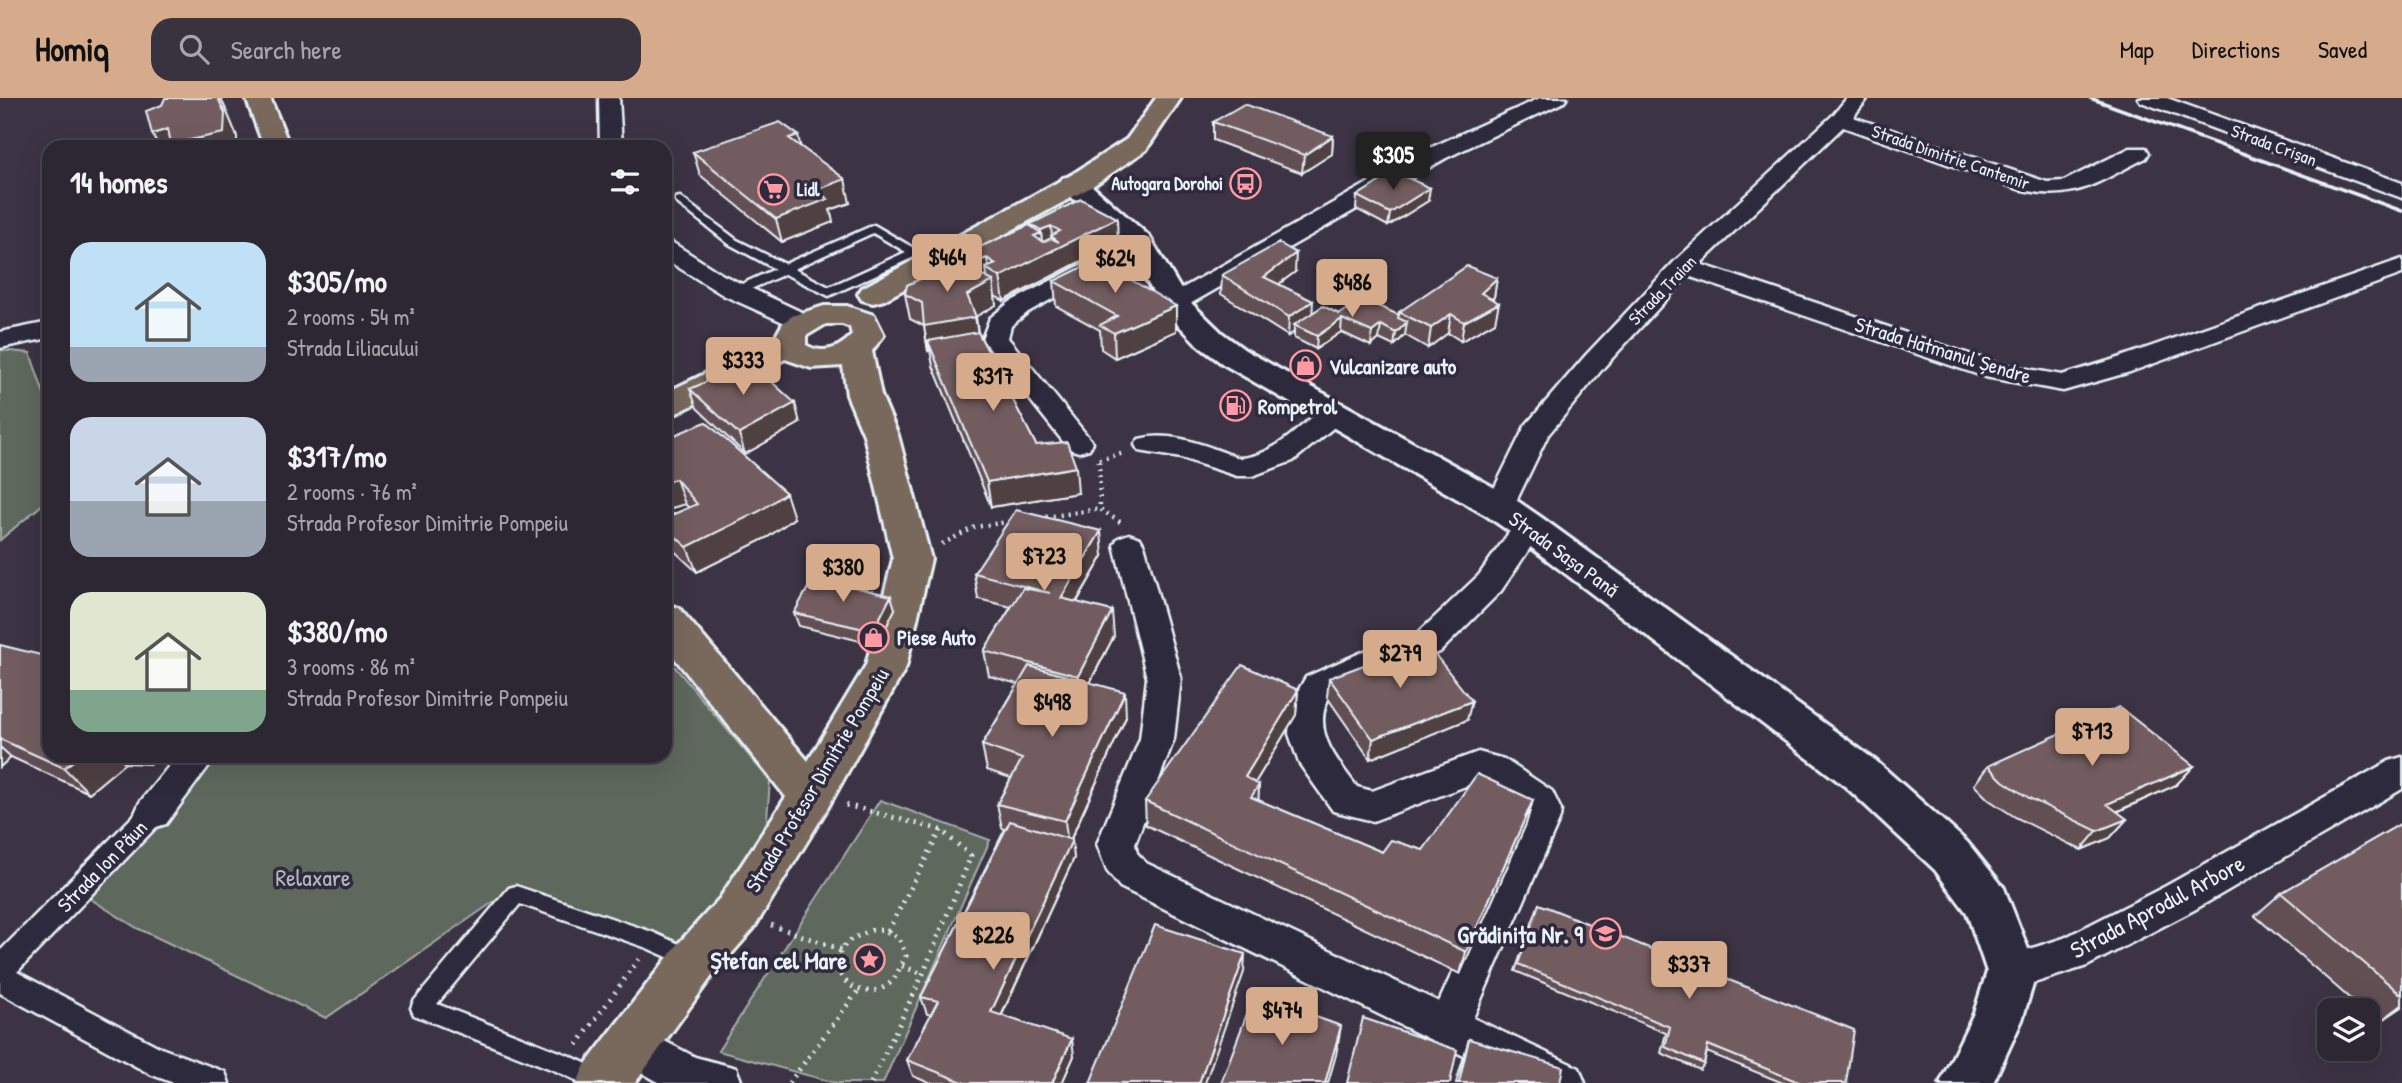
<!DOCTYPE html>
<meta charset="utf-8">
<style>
body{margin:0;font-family:"Patrick Hand",sans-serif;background:#39333f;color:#f1f3f6;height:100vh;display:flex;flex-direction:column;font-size:26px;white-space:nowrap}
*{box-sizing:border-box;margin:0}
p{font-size:23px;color:#a7a5ac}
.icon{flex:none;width:38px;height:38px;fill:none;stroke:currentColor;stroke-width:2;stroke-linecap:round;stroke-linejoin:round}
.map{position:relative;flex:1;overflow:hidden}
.sheet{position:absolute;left:42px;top:42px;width:630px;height:623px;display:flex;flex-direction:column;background:#2d2733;border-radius:21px;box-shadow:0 7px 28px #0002,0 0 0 2px #48444e}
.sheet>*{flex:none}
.tools{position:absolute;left:2317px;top:900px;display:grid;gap:14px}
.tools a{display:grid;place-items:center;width:63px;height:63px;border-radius:14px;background:#2d2733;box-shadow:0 7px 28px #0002,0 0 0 2px #48444e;font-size:35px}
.price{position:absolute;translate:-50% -60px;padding:0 16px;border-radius:7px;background:#d6ab8b;color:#111;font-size:23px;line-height:46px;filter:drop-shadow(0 2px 4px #0008)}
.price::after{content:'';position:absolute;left:50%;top:42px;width:21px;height:16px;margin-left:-10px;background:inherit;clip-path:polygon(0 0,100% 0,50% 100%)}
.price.current{background:#222;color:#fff}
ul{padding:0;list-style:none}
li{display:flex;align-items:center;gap:21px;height:175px;padding:0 28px}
li span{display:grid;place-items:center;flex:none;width:196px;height:140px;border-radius:21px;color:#555}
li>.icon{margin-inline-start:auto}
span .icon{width:84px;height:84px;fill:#fffc;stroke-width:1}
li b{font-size:30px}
h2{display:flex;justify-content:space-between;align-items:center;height:84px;padding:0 28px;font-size:30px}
header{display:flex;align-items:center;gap:42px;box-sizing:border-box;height:98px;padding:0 35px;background:#d6ab8b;color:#111}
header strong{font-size:33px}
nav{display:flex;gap:38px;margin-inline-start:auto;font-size:24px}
.search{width:490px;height:63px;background:#39333f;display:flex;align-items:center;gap:18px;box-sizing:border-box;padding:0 24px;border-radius:21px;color:#a7a5ac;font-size:26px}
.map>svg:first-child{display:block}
</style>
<header>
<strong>Homiq</strong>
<div class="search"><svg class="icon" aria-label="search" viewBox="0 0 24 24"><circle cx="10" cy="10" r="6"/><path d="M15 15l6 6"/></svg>Search here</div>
<nav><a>Map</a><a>Directions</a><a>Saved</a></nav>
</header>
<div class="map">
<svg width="2402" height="985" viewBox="0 0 2402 985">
<rect width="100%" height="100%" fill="#3c3444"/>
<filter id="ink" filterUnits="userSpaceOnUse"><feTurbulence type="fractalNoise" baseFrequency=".0143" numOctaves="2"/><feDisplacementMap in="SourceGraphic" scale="14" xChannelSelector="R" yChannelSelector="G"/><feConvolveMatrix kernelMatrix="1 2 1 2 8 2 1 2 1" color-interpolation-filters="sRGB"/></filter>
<g filter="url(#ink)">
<path fill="#5f685c" stroke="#a4acaa" stroke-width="2" d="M0,252L30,255L49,310V401L0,442Z
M665,557L770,683L765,746L680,851L512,791L326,920L137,830L89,800L219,658H665Z
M880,702L990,742L883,985H836L718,953Z"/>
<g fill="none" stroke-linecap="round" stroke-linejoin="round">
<defs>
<path id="service" d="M680,99L737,142L785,166L874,127L927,158L921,162L914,159L829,198L785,176L735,198L729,194L731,191L775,171L729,146L676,104V100ZM873,135L906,154L829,189L794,171Z
M516,788L652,834L699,855L702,861L699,867L692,870L647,850L520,806L437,906L570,958L608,976L610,985H582L556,973L414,917L411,910L414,903L509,790Z"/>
<path id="pedestrian" d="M153,704L162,707L166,715L162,723L17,874L161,950L225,974L229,985H174L152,977L0,895V853L144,707Z"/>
<path id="minor" d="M599,0H619L622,49H600Z
M1540,0H1567L1564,4L1446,60L1183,210L1174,212L1165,210L1162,205L1165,200L1430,50Z
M1847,0H1868L1853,19L2047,84L2064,83L2130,50H2146L2149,55L2146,60C2096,84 2076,105 2018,91L1843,29L1700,166L1999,266L2062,277L2112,262L2402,161V176L2130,274L2063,293L1985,279L1688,178L1604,269L1548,337L1510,416L1500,419L1490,416L1485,409L1525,328L1586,257L1675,163L1833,17Z
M2138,0H2167L2402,85V100L2141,4Z
M1139,137L1147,139L1151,144L1147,149L1028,214L1011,228L1008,240L1093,345L1089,351L1079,354L1069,351L982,241L990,220L1010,204Z
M665,143L673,145L723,177L812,219L816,224L812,229L803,232L794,229L723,197L665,161Z
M49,224V240L0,250V234Z
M1334,306L1344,309L1348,315L1344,321L1293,363L1252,378H1237L1181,360L1139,353L1135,347L1139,341C1172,332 1209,349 1239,360C1272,360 1300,328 1324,309Z
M1529,419L1540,422L1544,429L1501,493L1440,554L1400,565L1330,597C1310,633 1337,662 1357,689L1372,693L1478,654L1504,661L1552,693L1561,712L1560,720L1473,920L1579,970L1585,985H1519L1120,789L1107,773L1097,746L1140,641L1147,580L1114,447L1118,440L1129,436L1140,440L1144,447L1181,580L1174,641L1135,746L1137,755L1146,765L1439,904L1525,714L1479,683L1373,723L1333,713L1299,665L1289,636L1291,605L1306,579L1378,547L1417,536L1479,477L1518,422Z
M177,658H216L166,726L153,730L140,726L135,715L140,704Z
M2402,659V691L2194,812L2087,868L2012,892L1998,887L1992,874L1998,861L2064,840L2166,788L2389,663Z
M632,926L695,959L736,970L742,985H660L617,960L611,946L617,932Z"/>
<path id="tertiary" d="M1073,78L1083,80L1149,138L1186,200L1222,235L1245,252L1513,400L1542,420L1876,663L1967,744L2004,790L2037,874L2022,922L1993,985H1940L1974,915L1987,874L1967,815L1935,772L1846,689L1516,438L1487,418L1223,266L1200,249L1163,211L1127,149L1063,92L1059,86L1063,80Z"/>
<path id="primary" d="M246,0H270L290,49H264Z
M1156,0H1181L1146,52L1091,89L884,202L873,205L862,202L858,196L862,190L1071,77L1127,41Z
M824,208H847L874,217L884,237L872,253L881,297L898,337L931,461L906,569L827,711L754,830L712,878L635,985H577L585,967L678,846L720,800L786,699L665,548V506L679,510L808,663L866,567L893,461L864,337L847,297L843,268L811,270L785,261L677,315L665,318V295L773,243L783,225L792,218ZM826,226H842L850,229L852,237C839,251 823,257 806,247V238Z"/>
</defs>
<use href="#service" stroke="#e8f1f8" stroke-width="5"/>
<use href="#pedestrian" stroke="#e8f1f8" stroke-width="5"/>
<use href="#minor" stroke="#e8f1f8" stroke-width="5"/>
<use href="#tertiary" stroke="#e8f1f8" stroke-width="6"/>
<use href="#primary" stroke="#e8f1f8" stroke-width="6"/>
<path stroke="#e8f1f8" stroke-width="4.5" stroke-dasharray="2 5" stroke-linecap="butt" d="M1099,362L1124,355
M1099,363L1100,411L1120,424
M1039,420L1100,411
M942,446L975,429L1013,423"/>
<path stroke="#e8f1f8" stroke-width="5" stroke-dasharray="2 6" stroke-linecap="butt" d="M846,707L941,732L971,758L923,876L871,985
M771,827L843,852
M871,832H882L899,840L906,858C902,865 898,875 893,882C866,912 817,875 847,845C853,839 864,836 871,832Z
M888,833L941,732
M902,868L923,876
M577,947L639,861
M789,985L858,893"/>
<use href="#service" fill="#2f2a3d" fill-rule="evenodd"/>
<use href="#pedestrian" fill="#2f2a3d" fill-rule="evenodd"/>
<use href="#minor" fill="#2f2a3d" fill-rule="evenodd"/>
<use href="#tertiary" fill="#2f2a3d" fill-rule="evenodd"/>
<use href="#primary" fill="#78695c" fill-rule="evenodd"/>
<path stroke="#e8f1f8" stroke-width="3.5" d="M2090,0L2402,113"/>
</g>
<path fill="#624f52" stroke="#e8f1f8" stroke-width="2" d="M1213,24L1333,38L1332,56L1302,75L1213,42Z
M801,49L850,105L830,112L833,124L782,144L700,77L693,54Z
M1357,98L1428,103L1388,128L1356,111Z
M1081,101L1118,144L1004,203L995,198L996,207L976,218L978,234L1036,347L1078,395L991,409L933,268L930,252L928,253L924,228L910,221L905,196L966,169L964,156L1031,128V126Z
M1295,174L1279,186L1313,215L1339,216L1399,217V214L1497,180L1494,199L1492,201L1495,224L1461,243L1448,235L1428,250L1405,237L1394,248L1379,241L1371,248L1341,234L1316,251L1294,240V234L1288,238L1221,196L1222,177Z
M1054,183L1176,208V233L1115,260L1101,251L1100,232L1056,208Z
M690,291L800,325L745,356L697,310Z
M665,341L794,420L768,439L697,474L669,448L665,440V420L689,410L685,406L665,412Z
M1103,458L1077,504L1114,538L1090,585L1126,619L1071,741L1074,760L1002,917L1074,958L1062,985H929L913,978L907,962L931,917L927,916L921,899L1005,731L1002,730L997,706L1011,680L987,672L982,647L1018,586L989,578L984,553L1011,509L978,501L974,475Z
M895,511L877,547L799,528L794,515Z
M0,547L49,658H159L150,666L125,665L89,695L11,659L0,669Z
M1329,580L1467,622L1370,661L1327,599Z
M1298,592L1296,617L1255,685L1259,687L1258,702L1382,754L1423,752L1533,702L1526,726L1460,876L1146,727L1145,703Z
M1988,668H2194L2176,687L2117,714L2127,721L2110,740L2081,752L2015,719L1989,702L1974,687Z
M2402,725V909L2378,925L2368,916V912H2363L2255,818L2281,795Z
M1539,806L1846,985H1783L1707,954L1704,966L1700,972L1661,955L1666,935L1515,873Z
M1469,941L1560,985H1456Z"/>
<path fill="#504042" stroke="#e8f1f8" stroke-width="2" d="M218,0H220L224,7L237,38V49H160L152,36L168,31Z
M798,37L803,60L789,40Z
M1333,38L1332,56L1302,75L1304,57Z
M845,81L850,105L830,112L833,124L782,144L776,121L816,92Z
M1430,90L1428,103L1388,128L1390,115Z
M1117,120L1118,144L1004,203L1000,179L1034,138L1041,135L1043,157Z
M1051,128L1053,153L1043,156L1041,132Z
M1296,155L1295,174L1263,198L1264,179Z
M987,160L989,172L986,170L988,185L980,189L976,164Z
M1497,180L1494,199L1477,214L1481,195Z
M993,183L996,207L975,219L979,243H928L930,252L928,253L924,228L967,197Z
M1313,203L1312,222L1294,227V234L1288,238L1289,219Z
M1499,205L1495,224L1461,243L1464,224Z
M1176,208V233L1115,260L1114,235Z
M1451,216L1448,235L1428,250L1431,230Z
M1342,221L1341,234L1316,251L1317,238Z
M1407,224L1405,237L1394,248L1396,235Z
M1381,227L1379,241L1371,248L1372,234Z
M795,305L800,325L745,356L739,336Z
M1076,369L1078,395L991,409L987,384Z
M676,381L685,406L665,412V384Z
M786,395L794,420L768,439L697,474L687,449Z
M1101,433L1103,458L1064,525L1061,500Z
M891,498L895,511L877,547L873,533Z
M1112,513L1114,538L1080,603L1078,578Z
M1298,592L1296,617L1244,703L1245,679Z
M1125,594L1126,619L1068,747L1065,723Z
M1472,603L1467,622L1370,661L1373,641Z
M0,649L11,659L0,669Z
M79,658H119L125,665L89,695L64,670Z
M143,658H159L150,666Z
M2194,668L2176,687L2091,725L2107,706Z
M1259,687L1258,712L1251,699Z
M1533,702L1526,726L1460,876L1466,854Z
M2127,721L2110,740L2081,752L2097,733Z
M1072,742L1074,760L995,931L991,914Z
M1245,856L1244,874L1205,985H1199Z
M2402,907V909L2378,925Z
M1341,928L1336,957L1328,985H1325Z
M1072,941L1074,958L1062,985H1052Z"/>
<path fill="#725c5f" stroke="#e8f1f8" stroke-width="2" d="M165,0H218L225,15L224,35L171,46L168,31L152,36L146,13L162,7Z
M1244,6L1333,38L1304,57L1213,24Z
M780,24L798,37L789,40L845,81L816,92L828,101L776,121L693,54Z
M1395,74L1430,90L1390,115L1357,98Z
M1081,101L1117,120L1000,179L986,170L996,166L987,160L976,164L964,156L1029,127L1041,135L1034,138L1043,144L1051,140L1059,144L1051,138L1060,133L1051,128L1041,132L1031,126Z
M1279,145L1296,155L1264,179L1313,203L1289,219L1222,177Z
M1097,162L1176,208L1114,235L1100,227L1117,218L1054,183Z
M957,164L993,183L967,197L976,219L924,228L922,205L905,196L907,187Z
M1467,168L1497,180L1481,195L1499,205L1464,224L1451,216L1431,230L1399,214Z
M1364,202L1399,217L1398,220L1407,224L1396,235L1381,227L1372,234L1342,221L1317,238L1294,227L1323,208L1339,216Z
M978,234L1036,347L1067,344L1076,369L987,384L928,243Z
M750,264L795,305L739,336L690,291Z
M706,324L786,395L760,413L687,449L665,429V420L697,406L676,381L665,384V341Z
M1016,412L1101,433L1061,500L1112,513L1078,578L984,553L1023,490L1050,495L974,475Z
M814,479L891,498L873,533L794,515Z
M1425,544L1472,603L1373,641L1329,580Z
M0,547L49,559V658H79L64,670L0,641Z
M1242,567L1298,592L1245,679L1259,687L1251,699L1382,754L1391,742L1423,752L1477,676L1533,702L1466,854L1145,703Z
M1029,568L1125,594L1065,723L997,706L1022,661L982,647Z
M2119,609L2194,668L2107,706L2127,721L2097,733L2029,700L2003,683L1988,668Z
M1010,723L1072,742L991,914L1072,941L1052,985H965L907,962L938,903L921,899Z
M2402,725V897L2281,795Z
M1539,806L1854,932L1846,985H1801L1708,947L1704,966L1665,949L1670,929L1518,866Z
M1155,827L1245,856L1199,985H1090Z
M1254,897L1341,928L1325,985H1221Z
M1363,920L1457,952L1450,985H1347Z
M1469,941L1563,969L1560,985H1459Z"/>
</g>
<defs>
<symbol id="bus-ring" viewBox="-11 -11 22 22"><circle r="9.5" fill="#2f2a3d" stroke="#ff9aa2" stroke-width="1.5"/><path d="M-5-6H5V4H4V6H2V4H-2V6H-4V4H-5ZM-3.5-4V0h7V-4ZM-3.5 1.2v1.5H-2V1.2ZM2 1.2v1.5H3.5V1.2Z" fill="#ff9aa2"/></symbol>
<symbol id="supermarket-ring" viewBox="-11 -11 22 22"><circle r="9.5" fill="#2f2a3d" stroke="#ff9aa2" stroke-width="1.5"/><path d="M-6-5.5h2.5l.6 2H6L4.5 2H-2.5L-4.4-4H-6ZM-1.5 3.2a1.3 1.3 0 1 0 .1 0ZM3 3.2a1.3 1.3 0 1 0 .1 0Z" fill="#ff9aa2"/></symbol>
<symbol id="shop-ring" viewBox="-11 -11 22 22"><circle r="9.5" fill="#2f2a3d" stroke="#ff9aa2" stroke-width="1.5"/><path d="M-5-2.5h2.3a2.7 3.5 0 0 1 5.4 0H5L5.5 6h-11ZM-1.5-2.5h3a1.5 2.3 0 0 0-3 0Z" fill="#ff9aa2"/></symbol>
<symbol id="fuel-ring" viewBox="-11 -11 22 22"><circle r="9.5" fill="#2f2a3d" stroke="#ff9aa2" stroke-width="1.5"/><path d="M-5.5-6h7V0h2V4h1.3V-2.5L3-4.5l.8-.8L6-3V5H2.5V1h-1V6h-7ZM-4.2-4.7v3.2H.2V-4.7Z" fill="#ff9aa2"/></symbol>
<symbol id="school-ring" viewBox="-11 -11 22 22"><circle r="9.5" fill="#2f2a3d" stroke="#ff9aa2" stroke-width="1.5"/><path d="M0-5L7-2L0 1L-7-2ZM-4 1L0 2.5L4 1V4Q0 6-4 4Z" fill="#ff9aa2"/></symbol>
<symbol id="sight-ring" viewBox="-11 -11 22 22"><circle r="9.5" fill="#2f2a3d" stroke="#ff9aa2" stroke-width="1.5"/><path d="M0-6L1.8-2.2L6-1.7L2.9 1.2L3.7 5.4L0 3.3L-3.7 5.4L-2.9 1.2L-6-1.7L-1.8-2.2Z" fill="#ff9aa2"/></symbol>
</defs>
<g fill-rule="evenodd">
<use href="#bus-ring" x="1228" y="68" width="35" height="35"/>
<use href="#supermarket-ring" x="756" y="74" width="35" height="35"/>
<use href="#shop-ring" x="1288" y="250" width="35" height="35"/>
<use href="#fuel-ring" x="1218" y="290" width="35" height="35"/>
<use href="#shop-ring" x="856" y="522" width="35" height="35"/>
<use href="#school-ring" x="1588" y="818" width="35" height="35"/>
<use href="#sight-ring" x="852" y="844" width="35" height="35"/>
</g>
<g text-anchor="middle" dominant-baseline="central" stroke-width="7" stroke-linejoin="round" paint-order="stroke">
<g font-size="18" fill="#e8f1f8" stroke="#2f2a3d">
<text transform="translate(2274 47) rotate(20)">Strada Crișan</text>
<text transform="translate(1951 59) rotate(19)">Strada Dimitrie Cantemir</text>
<text transform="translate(1662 192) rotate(-46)">Strada Traian</text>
</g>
<g font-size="18" font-weight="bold" fill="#e8f1f8" stroke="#2f2a3d" text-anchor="end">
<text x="1223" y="85">Autogara Dorohoi</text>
<text x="797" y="91" text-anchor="start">Lidl</text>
</g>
<g font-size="21" fill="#e8f1f8" stroke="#2f2a3d">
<text transform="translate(1943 252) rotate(17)">Strada Hatmanul Șendre</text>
<text transform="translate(1564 456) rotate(36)">Strada Sașa Pană</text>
<text transform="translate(817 682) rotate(-59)">Strada Profesor Dimitrie Pompeiu</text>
<text transform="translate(102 768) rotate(-46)">Strada Ion Păun</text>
</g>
<g font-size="21" font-weight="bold" fill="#e8f1f8" stroke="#2f2a3d" text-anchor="start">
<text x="1329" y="268">Vulcanizare auto</text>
<text x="1258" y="308">Rompetrol</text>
<text x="897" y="539">Piese Auto</text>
</g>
<g font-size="24" fill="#b1baba" stroke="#2f2a3d">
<text x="313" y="779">Relaxare</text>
</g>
<g font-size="24" fill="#e8f1f8" stroke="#2f2a3d">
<text transform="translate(2157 808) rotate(-28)">Strada Aprodul Arbore</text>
</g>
<g font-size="24" font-weight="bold" fill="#e8f1f8" stroke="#2f2a3d" text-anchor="end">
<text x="1583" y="836">Grădinița Nr. 9</text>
<text x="847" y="862">Ștefan cel Mare</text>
</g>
</g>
</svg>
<div class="tools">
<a><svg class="icon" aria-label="layers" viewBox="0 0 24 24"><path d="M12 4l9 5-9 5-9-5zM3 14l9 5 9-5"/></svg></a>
</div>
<b class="price current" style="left:1393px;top:94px">$305</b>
<b class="price" style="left:947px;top:196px">$464</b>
<b class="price" style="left:1115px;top:197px">$624</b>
<b class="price" style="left:1352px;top:221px">$486</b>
<b class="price" style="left:743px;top:299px">$333</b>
<b class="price" style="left:993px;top:315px">$317</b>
<b class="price" style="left:1044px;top:495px">$723</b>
<b class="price" style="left:843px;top:506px">$380</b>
<b class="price" style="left:1400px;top:592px">$279</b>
<b class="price" style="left:1052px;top:641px">$498</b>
<b class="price" style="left:2092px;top:670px">$713</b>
<b class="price" style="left:993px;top:874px">$226</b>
<b class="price" style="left:1689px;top:903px">$337</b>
<b class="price" style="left:1282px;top:949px">$474</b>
<section class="sheet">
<h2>14 homes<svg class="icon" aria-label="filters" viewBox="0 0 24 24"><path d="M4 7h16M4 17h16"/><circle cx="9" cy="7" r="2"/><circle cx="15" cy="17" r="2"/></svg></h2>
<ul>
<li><span style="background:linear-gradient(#bfe0f5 75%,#9aa5b1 0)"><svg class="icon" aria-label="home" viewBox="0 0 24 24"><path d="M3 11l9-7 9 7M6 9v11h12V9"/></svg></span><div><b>$305/mo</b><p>2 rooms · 54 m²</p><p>Strada Liliacului</p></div></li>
<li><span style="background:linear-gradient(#c9d6e8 60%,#9aa5b1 0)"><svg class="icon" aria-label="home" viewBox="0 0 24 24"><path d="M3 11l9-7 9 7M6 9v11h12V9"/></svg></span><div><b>$317/mo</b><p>2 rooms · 76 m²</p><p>Strada Profesor Dimitrie Pompeiu</p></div></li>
<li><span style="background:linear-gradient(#dfe7d0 70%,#7fa58c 0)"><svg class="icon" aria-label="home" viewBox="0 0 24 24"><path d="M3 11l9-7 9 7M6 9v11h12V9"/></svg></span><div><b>$380/mo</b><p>3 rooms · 86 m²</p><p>Strada Profesor Dimitrie Pompeiu</p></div></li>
</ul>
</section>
</div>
